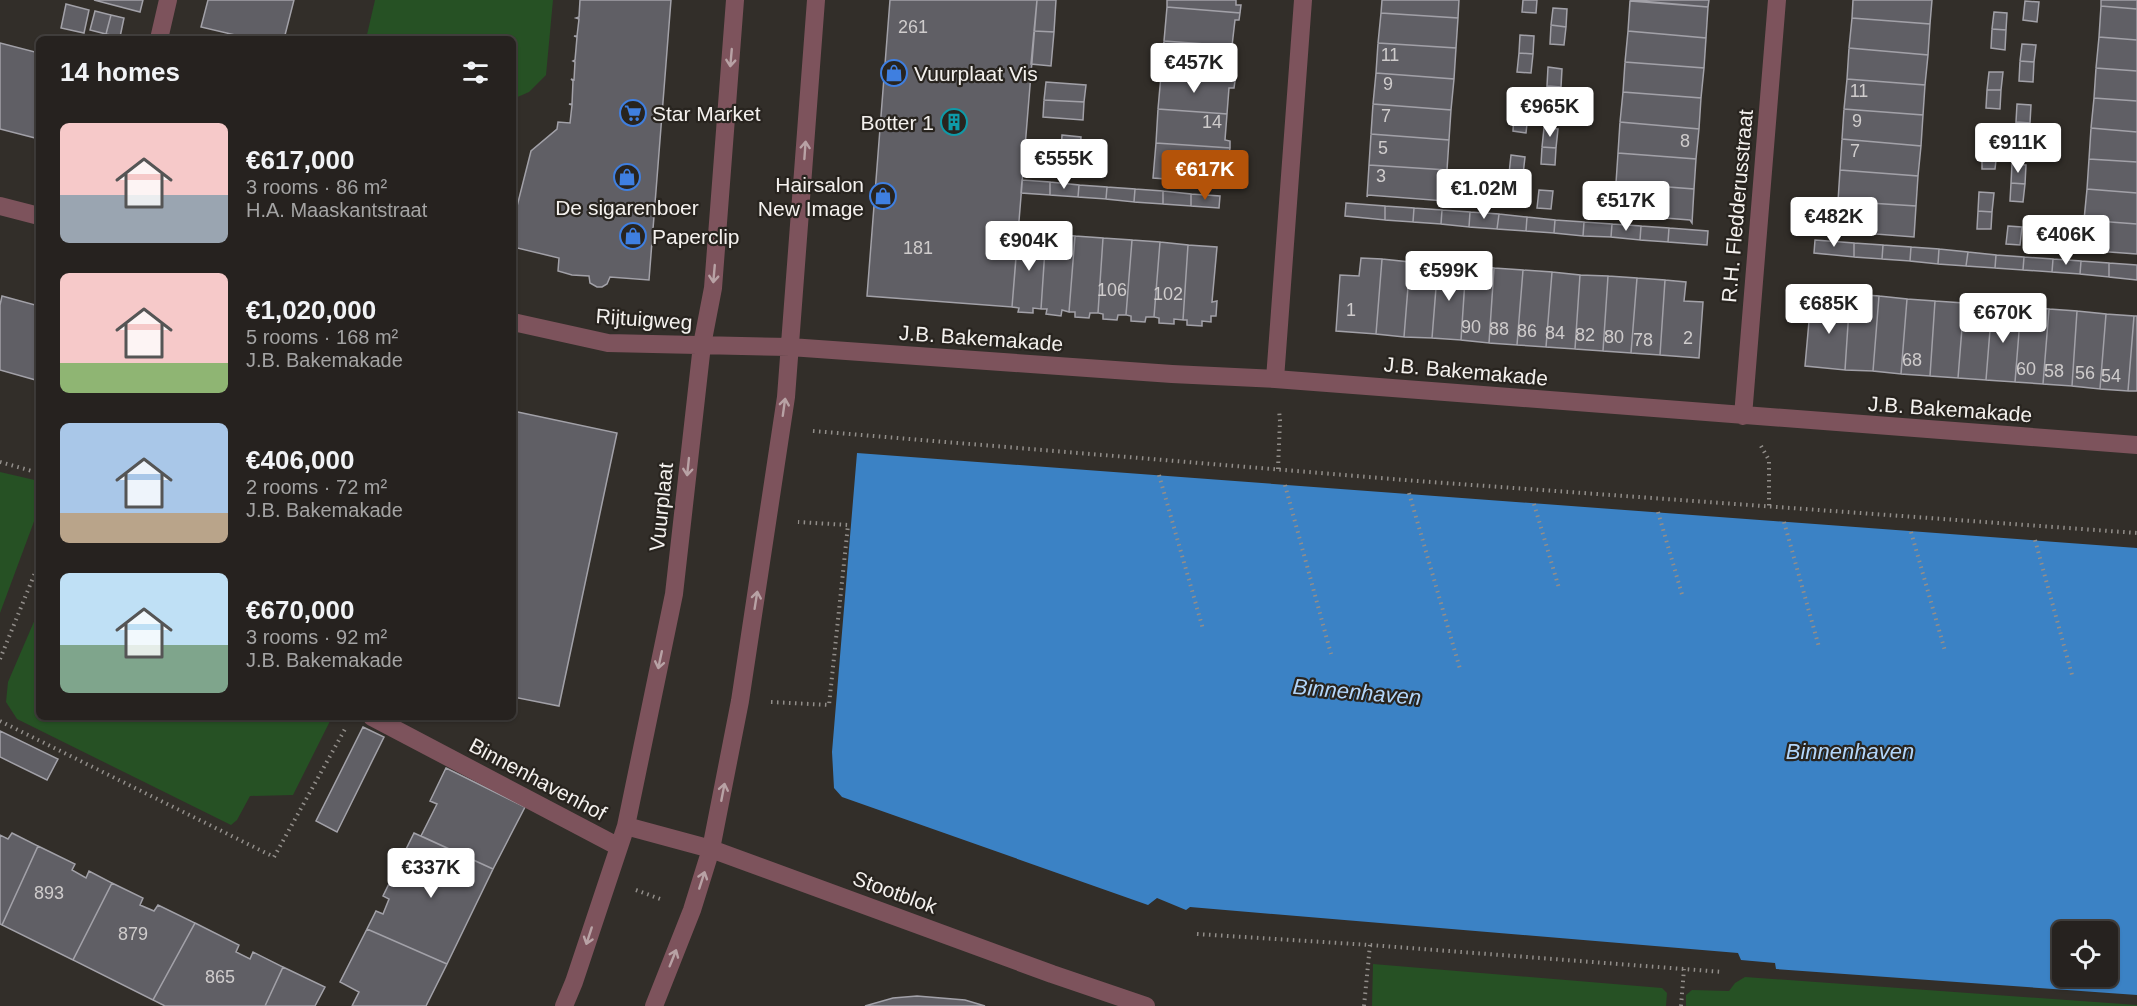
<!DOCTYPE html>
<meta charset="utf-8">
<style>
body{margin:0;font-family:Helvetica,sans-serif;background:#2e2a28;color:#f1f3f6;height:100vh;display:flex;flex-direction:column;font-size:22px;white-space:nowrap}
*{box-sizing:border-box;margin:0}
p{font-size:20px;color:#a4a4a4}
.icon{flex:none;width:33px;height:33px;fill:none;stroke:currentColor;stroke-width:2;stroke-linecap:round;stroke-linejoin:round}
.map{position:relative;flex:1;overflow:hidden}
.details{position:absolute;left:36px;top:36px;width:480px;height:684px;display:flex;flex-direction:column;background:#26221f;border-radius:9px;box-shadow:0 2px 4px #0004,0 0 0 2px #423f3d}
.details>*{flex:none}
.fabs{position:absolute;left:2052px;top:921px;display:grid;gap:12px}
.fabs a{display:grid;place-items:center;width:66px;height:66px;border-radius:9px;background:#26221f;box-shadow:0 2px 4px #0004,0 0 0 2px #423f3d;font-size:30px}
.price{position:absolute;translate:-50% -51px;padding:0 14px;border-radius:6px;background:#fff;color:#222;font-size:20px;line-height:39px;filter:drop-shadow(0 2px 3px #0008)}
.price::after{content:'';position:absolute;left:50%;top:36px;width:18px;height:14px;margin-left:-9px;background:inherit;clip-path:polygon(0 0,100% 0,50% 100%)}
.price.selected{background:#b45309;color:#fff}
ul{padding:0;list-style:none}
li{display:flex;align-items:center;gap:18px;height:150px;padding:0 24px}
li span{display:grid;place-items:center;flex:none;width:168px;height:120px;border-radius:9px;color:#555}
li>.icon{margin-inline-start:auto}
span .icon{width:72px;height:72px;fill:#fffc;stroke-width:1}
li b{font-size:26px}
h2{display:flex;justify-content:space-between;align-items:center;height:72px;padding:0 24px;font-size:26px}
.map>svg:first-child{display:block}
</style>
<div class="map">
<svg width="2137" height="1006" viewBox="0 0 2137 1006">
<rect width="100%" height="100%" fill="#322e29"/>
<path fill="#265124" d="M375,0H553L546,75L529,92L513,99V39H366Z
M0,472L39,481V508L0,613Z
M39,610V717H332L293,795L250,796L237,820L231,825L17,719L6,702L8,682Z
M1373,964L1662,988L1667,993L1666,1006H1372Z
M1745,977L2137,1005V1006H1686V995L1692,990L1729,991L1735,983Z"/>
<path fill="#3b82c5" fill-rule="evenodd" d="M857,453L2137,548V995L1776,969L1775,963L1741,960L1738,953L1190,907L1186,910L1157,898L1148,905L842,797L834,788L832,752ZM2062,932H2108V976H2062Z"/>
<path fill="#605f65" stroke="#a2a1a8" stroke-width="1.5" d="M94,0H143L140,12Z
M208,0H294L284,39H252L201,27Z
M580,0H671L649,280L610,277L607,284L602,287H597L590,283L589,276L572,275L558,271L559,258L513,247V222L531,151L557,129L558,122L570,123L572,105L569,104H572L573,81L571,79L574,80L575,62L573,61L575,60L577,37L574,36H577L579,19L576,18L579,17Z
M890,0H1037L1012,307L867,296Z
M1037,0H1056L1054,32L1034,31Z
M1167,0H1236V5H1241L1240,13L1167,7Z
M1382,0H1459L1458,18L1381,13Z
M1523,0H1537L1536,13L1522,12Z
M1630,0H1709L1708,7Z
M1853,0H1932L1930,24L1852,18Z
M2101,0H2137V9L2101,6Z
M1630,1L1708,7L1706,38L1628,31Z
M2025,1L2039,2L2037,22L2023,20Z
M66,4L89,10L84,33L61,28Z
M2101,6L2137,9V40L2099,37Z
M1167,7L1240,13L1239,20H1235L1232,46L1164,41Z
M1553,8L1567,9L1566,27L1551,25Z
M95,11L111,15L106,34L90,30Z
M1994,12L2007,13L2006,30L1992,29Z
M1381,13L1458,18L1456,48L1378,43Z
M111,15L124,18L120,37L106,34Z
M1852,18L1930,24L1928,55L1849,48Z
M1551,25L1566,27L1564,45L1550,44Z
M1992,29L2006,30L2005,50L1991,48Z
M1034,31L1054,32L1051,66L1031,64Z
M1628,31L1706,38L1704,68L1625,62Z
M1520,35L1534,36L1533,54L1519,53Z
M2099,37L2137,40V71L2096,68Z
M1164,41L1232,46L1230,73H1236L1235,81L1161,75Z
M0,43L39,53V139L0,129Z
M1378,43L1456,48L1454,79L1376,73Z
M2022,44L2036,45L2034,62L2020,61Z
M1849,48L1928,55L1925,85L1847,79Z
M1519,53L1533,54L1531,73L1517,72Z
M2020,61L2034,62L2033,82L2019,81Z
M1625,62L1704,68L1701,98L1623,92Z
M1548,67L1562,69L1561,87L1547,86Z
M2096,68L2137,71V101L2094,98Z
M1989,72H2003L2001,90H1987Z
M1376,73L1454,79L1451,110L1373,104Z
M1161,75L1235,81L1234,88H1229L1227,114L1158,109Z
M1847,79L1925,85L1923,115L1844,109Z
M1046,82L1086,85L1084,102L1044,100Z
M1547,86L1561,87L1559,105L1546,104Z
M1987,90H2001L2000,109L1986,108Z
M1623,92L1701,98L1699,129L1620,122Z
M1515,95L1529,96L1528,115L1514,114Z
M2094,98L2137,101V132L2091,128Z
M1044,100L1084,102L1083,120L1043,117Z
M1373,104L1451,110L1449,140L1371,134Z
M2017,104L2031,105L2030,123L2016,122Z
M1158,109L1227,114L1225,140L1230,141V148L1156,143Z
M1844,109L1923,115L1921,146L1842,139Z
M1514,114L1528,115L1526,133L1513,131Z
M1620,122L1699,129L1696,159L1618,153Z
M2016,122L2030,123L2028,142L2014,140Z
M1544,128L1558,129L1556,148L1542,147Z
M2091,128L2137,132V162L2089,159Z
M1984,132L1998,133L1997,152L1982,150Z
M1371,134L1449,140L1447,170L1369,165Z
M1062,135L1081,137L1080,154L1061,152Z
M1842,139L1921,146L1918,176L1840,170Z
M1156,143L1230,148L1229,156H1224L1222,183L1153,178Z
M1542,147L1556,148L1555,165L1541,164Z
M1982,150L1997,152L1995,169H1982Z
M1041,151L1080,154L1079,172L1039,169Z
M1618,153L1696,159L1694,189L1616,183Z
M1511,155L1525,157L1523,175L1509,174Z
M2089,159L2137,162V193L2087,189Z
M2012,164L2026,165L2025,184L2011,183Z
M1369,165L1447,170L1445,201L1368,195L1367,197Z
M1840,170L1918,176L1916,206L1838,201Z
M1509,174L1523,175L1522,193L1508,192Z
M1022,180L1050,182V195L1021,193Z
M1050,182L1079,185L1078,197L1050,195Z
M1616,183L1694,189L1692,223L1690,220L1613,214Z
M2011,183L2025,184L2023,202L2010,201Z
M1079,185L1107,187L1106,199L1078,197Z
M1107,187L1135,189L1134,202L1106,199Z
M1135,189L1163,191V204L1134,202Z
M2087,189L2137,193V224L2084,220Z
M1539,190L1553,191L1551,209L1537,208Z
M1163,191L1191,194V206L1163,204Z
M1979,192L1994,193L1992,212L1978,211Z
M1191,194L1220,196L1219,208L1191,206Z
M1838,201L1916,206L1914,237L1837,231L1835,235Z
M1346,203L1385,206V220L1345,216Z
M1385,206L1414,208L1413,222L1385,220Z
M1414,208L1442,210L1441,224L1413,222Z
M1442,210L1470,212L1469,227L1441,224Z
M1978,211L1992,212L1991,229H1977Z
M1470,212L1499,214L1497,229L1469,227Z
M1499,214L1527,217L1526,231L1497,229Z
M1527,217L1555,220L1554,233L1526,231Z
M1555,220L1584,222L1583,236L1554,233Z
M2084,220L2137,224V254L2082,250Z
M1584,222L1612,224L1611,237L1583,236Z
M1612,224L1641,226L1640,240L1611,237Z
M1641,226L1669,228L1668,242L1640,240Z
M2008,226L2022,227L2020,245L2006,244Z
M1669,228L1708,231L1707,245L1668,242Z
M1018,232L1046,234L1041,309L1033,308V313L1018,312L1019,308L1012,307Z
M1046,234L1075,236L1069,312L1062,310L1061,316L1046,314L1047,309H1041Z
M1075,236L1103,238L1098,313H1090L1089,318L1075,317V312H1069Z
M1103,238L1132,240L1126,315H1118L1117,320L1103,319V314L1098,313Z
M1132,240L1160,242L1154,317H1146L1145,322L1131,321V316L1126,315Z
M1815,240L1854,243V257L1814,253Z
M1160,242L1188,245L1183,320L1174,319V324L1159,323V318L1154,317Z
M1854,243L1883,245L1882,259L1854,257Z
M1188,245L1217,247L1212,302L1217,301L1216,316H1211V322L1202,321V326L1187,325V320H1183Z
M1883,245L1911,247L1910,261L1882,259Z
M1911,247L1939,249L1938,264L1910,261Z
M1939,249L1968,252L1966,266L1938,264Z
M1968,252L1996,255L1995,268L1966,266Z
M1996,255L2024,257L2023,270L1995,268Z
M2024,257L2053,259L2052,272L2023,270Z
M1361,258L1382,259L1376,334L1336,331L1340,275L1359,276Z
M1382,259L1410,262L1404,337L1376,334Z
M2053,259L2081,261L2080,274L2052,272Z
M2081,261L2109,263V277L2080,274Z
M1410,262L1438,263L1432,338L1404,337Z
M1438,263L1466,265L1461,340L1432,338Z
M2109,263L2137,265V280L2109,277Z
M1466,265L1494,268L1489,343L1461,340Z
M1494,268L1523,270L1517,345L1489,343Z
M1523,270L1552,272L1546,347L1517,345Z
M1552,272L1580,275L1575,349L1546,347Z
M1580,275L1608,276L1603,351L1575,349Z
M1608,276L1637,278L1631,353L1603,351Z
M1637,278L1665,280L1660,355L1631,353Z
M1665,280L1686,282L1684,301L1703,302L1699,358L1660,355Z
M1830,293L1850,294L1845,370L1805,366L1810,310L1829,312Z
M1850,294L1879,296L1873,371L1845,370Z
M2,296L39,306V381L0,370V305Z
M1879,296L1907,299L1901,374L1873,371Z
M1907,299L1935,301L1930,376L1901,374Z
M1935,301L1964,303L1958,378L1930,376Z
M1964,303L1992,305L1986,380L1958,378Z
M1992,305L2021,307L2015,382L1986,380Z
M2021,307L2049,309L2043,384L2015,382Z
M2049,309L2077,311L2072,386L2043,384Z
M2077,311L2106,314L2100,389L2072,386Z
M2106,314L2134,316L2128,391L2100,389Z
M2134,316H2137V391H2128Z
M513,411L617,433L559,706L513,697Z
M363,727L384,737L337,832L316,821Z
M0,731L58,759L47,780L0,757Z
M446,768L525,807L493,869L421,836L437,804L430,801Z
M12,833L38,846L2,925L0,924V835L8,839Z
M414,833L493,869L447,964L367,929L376,911L383,914L389,899L383,896Z
M38,846L75,864L72,870L86,878L89,871L112,883L73,960L2,925Z
M112,883L143,898L140,905L154,911L158,905L195,923L153,1000L73,960Z
M195,923L239,945L236,952L250,959L253,952L283,967L265,1006H165L153,1000Z
M367,929L447,964L426,1006H352L359,992L340,982Z
M283,967L325,987L315,1006H265Z
M917,996L965,1000L985,1006H865L893,998Z"/>
<g fill="none" stroke-linecap="round" stroke-linejoin="round">
<path stroke="#928e8a" stroke-width="4" stroke-dasharray="1.5 4.5" stroke-linecap="butt" d="M813,431L1417,481L2137,533
M1761,446L1769,460V506
M0,462L39,473
M1278,469L1280,421L1279,410
M1159,475L1203,629
M1285,485L1331,654
M1409,493L1460,669
M1534,504L1559,588
M1658,512L1683,598
M1784,522L1819,647
M1911,532L1945,651
M2035,540L2072,675
M0,659L39,563
M771,702L829,705L848,525L798,522
M0,721L274,857L345,729
M636,890L663,900
M1197,934L1370,945L1723,972
M1364,1006L1370,945
M1681,1006L1684,969"/>
<path stroke="#7d535c" stroke-width="18" d="M159,39L168,0
M0,206L39,216
M513,322L608,343L790,347L1172,374L1275,379L2137,445
M1275,379L1303,0
M1743,416L1777,0
M372,717L619,847
M626,826L711,849L1052,974L1146,1006
M564,1006L574,982L626,826L674,594L702,345L713,288L735,0
M654,1006L692,910L711,849L740,701L786,397L816,0"/>
</g>
<defs><path id="oneway-shaft" d="M-6 0H5M1.5-3L5.5 0L1.5 3" fill="none" stroke-width="1.6" stroke-linecap="round" stroke-linejoin="round" transform="scale(1.5)"/></defs>
<g stroke="#b8a2a5">
<use href="#oneway-shaft" transform="translate(731 58) rotate(95)"/>
<use href="#oneway-shaft" transform="translate(805 150) rotate(-86)"/>
<use href="#oneway-shaft" transform="translate(714 274) rotate(95)"/>
<use href="#oneway-shaft" transform="translate(784 407) rotate(-82)"/>
<use href="#oneway-shaft" transform="translate(688 467) rotate(96)"/>
<use href="#oneway-shaft" transform="translate(756 600) rotate(-81)"/>
<use href="#oneway-shaft" transform="translate(660 660) rotate(102)"/>
<use href="#oneway-shaft" transform="translate(723 792) rotate(-79)"/>
<use href="#oneway-shaft" transform="translate(702 880) rotate(-72)"/>
<use href="#oneway-shaft" transform="translate(589 936) rotate(108)"/>
<use href="#oneway-shaft" transform="translate(673 958) rotate(-68)"/>
</g>
<defs>
<symbol id="shop-ring" viewBox="-11 -11 22 22"><circle r="9.5" fill="#28241f" stroke="#3f7fe0" stroke-width="1.5"/><path d="M-5-2.5h2.3a2.7 3.5 0 0 1 5.4 0H5L5.5 6h-11ZM-1.5-2.5h3a1.5 2.3 0 0 0-3 0Z" fill="#3f7fe0"/></symbol>
<symbol id="supermarket-ring" viewBox="-11 -11 22 22"><circle r="9.5" fill="#28241f" stroke="#3f7fe0" stroke-width="1.5"/><path d="M-6-5.5h2.5l.6 2H6L4.5 2H-2.5L-4.4-4H-6ZM-1.5 3.2a1.3 1.3 0 1 0 .1 0ZM3 3.2a1.3 1.3 0 1 0 .1 0Z" fill="#3f7fe0"/></symbol>
<symbol id="building-ring" viewBox="-11 -11 22 22"><circle r="9.5" fill="#28241f" stroke="#0f9aa8" stroke-width="1.5"/><path d="M-4-6H4V6H1V3H-1V6H-4ZM-2.5-4.3h1.7v1.8h-1.7ZM.8-4.3h1.7v1.8H.8ZM-2.5-1h1.7V.8h-1.7ZM.8-1h1.7V.8H.8Z" fill="#0f9aa8"/></symbol>
</defs>
<g fill-rule="evenodd">
<use href="#shop-ring" x="879" y="58" width="30" height="30"/>
<use href="#supermarket-ring" x="618" y="98" width="30" height="30"/>
<use href="#building-ring" x="939" y="107" width="30" height="30"/>
<use href="#shop-ring" x="612" y="162" width="30" height="30"/>
<use href="#shop-ring" x="868" y="181" width="30" height="30"/>
<use href="#shop-ring" x="618" y="221" width="30" height="30"/>
</g>
<g text-anchor="middle" dominant-baseline="central" stroke-width="4.5" stroke-linejoin="round" paint-order="stroke">
<g font-size="18" fill="#cfcccc">
<text x="913" y="27">261</text>
<text x="1390" y="55">11</text>
<text x="1388" y="84">9</text>
<text x="1859" y="91">11</text>
<text x="1386" y="116">7</text>
<text x="1857" y="121">9</text>
<text x="1212" y="122">14</text>
<text x="1685" y="141">8</text>
<text x="1383" y="148">5</text>
<text x="1855" y="151">7</text>
<text x="1381" y="176">3</text>
<text x="918" y="248">181</text>
<text x="1112" y="290">106</text>
<text x="1168" y="294">102</text>
<text x="1351" y="310">1</text>
<text x="1471" y="327">90</text>
<text x="1499" y="329">88</text>
<text x="1527" y="331">86</text>
<text x="1555" y="333">84</text>
<text x="1585" y="335">82</text>
<text x="1614" y="337">80</text>
<text x="1688" y="338">2</text>
<text x="1643" y="340">78</text>
<text x="1912" y="360">68</text>
<text x="2026" y="369">60</text>
<text x="2054" y="371">58</text>
<text x="2085" y="373">56</text>
<text x="2111" y="376">54</text>
<text x="49" y="893">893</text>
<text x="133" y="934">879</text>
<text x="220" y="977">865</text>
</g>
<g font-size="21" fill="#f4f1ee" stroke="#28241f" text-anchor="start">
<text x="914" y="73">Vuurplaat Vis</text>
<text x="652" y="113">Star Market</text>
<text x="934" y="122" text-anchor="end">Botter 1</text>
<text x="864" y="184" text-anchor="end">Hairsalon<tspan x="864" dy="24">New Image</tspan></text>
<text x="627" y="207" text-anchor="middle">De sigarenboer</text>
<text x="652" y="236">Paperclip</text>
</g>
<g font-size="21" fill="#f4f1ee" stroke="#28241f">
<text transform="translate(1737 206) rotate(-85)">R.H. Fledderusstraat</text>
<text transform="translate(644 319) rotate(4)">Rijtuigweg</text>
<text transform="translate(981 338) rotate(4)">J.B. Bakemakade</text>
<text transform="translate(1466 371) rotate(5)">J.B. Bakemakade</text>
<text transform="translate(1950 409) rotate(4)">J.B. Bakemakade</text>
<text transform="translate(661 507) rotate(-84)">Vuurplaat</text>
<text transform="translate(538 779) rotate(28)">Binnenhavenhof</text>
<text transform="translate(895 892) rotate(20)">Stootblok</text>
</g>
<g font-size="22" font-style="italic" fill="#b3d6fa" stroke="#28241f">
<text transform="translate(1357 692) rotate(5)">Binnenhaven</text>
<text x="1850" y="751">Binnenhaven</text>
</g>
</g>
</svg>
<div class="fabs">
<a><svg class="icon" aria-label="locate" viewBox="0 0 24 24"><circle cx="12" cy="12" r="6"/><path d="M12 2v4M12 18v4M2 12h4M18 12h4"/></svg></a>
</div>
<b class="price" style="left:1194px;top:94px">€457K</b>
<b class="price" style="left:1550px;top:138px">€965K</b>
<b class="price" style="left:2018px;top:174px">€911K</b>
<b class="price" style="left:1064px;top:190px">€555K</b>
<b class="price selected" style="left:1205px;top:201px">€617K</b>
<b class="price" style="left:1484px;top:220px">€1.02M</b>
<b class="price" style="left:1626px;top:232px">€517K</b>
<b class="price" style="left:1834px;top:248px">€482K</b>
<b class="price" style="left:2066px;top:266px">€406K</b>
<b class="price" style="left:1029px;top:272px">€904K</b>
<b class="price" style="left:1449px;top:302px">€599K</b>
<b class="price" style="left:1829px;top:335px">€685K</b>
<b class="price" style="left:2003px;top:344px">€670K</b>
<b class="price" style="left:431px;top:899px">€337K</b>
<section class="details">
<h2>14 homes<svg class="icon" aria-label="filters" viewBox="0 0 24 24"><path d="M4 7h16M4 17h16"/><circle cx="9" cy="7" r="2"/><circle cx="15" cy="17" r="2"/></svg></h2>
<ul>
<li><span style="background:linear-gradient(#f6c9c9 60%,#9aa5b1 0)"><svg class="icon" aria-label="home" viewBox="0 0 24 24"><path d="M3 11l9-7 9 7M6 9v11h12V9"/></svg></span><div><b>€617,000</b><p>3 rooms · 86 m²</p><p>H.A. Maaskantstraat</p></div></li>
<li><span style="background:linear-gradient(#f6c9c9 75%,#8fb573 0)"><svg class="icon" aria-label="home" viewBox="0 0 24 24"><path d="M3 11l9-7 9 7M6 9v11h12V9"/></svg></span><div><b>€1,020,000</b><p>5 rooms · 168 m²</p><p>J.B. Bakemakade</p></div></li>
<li><span style="background:linear-gradient(#a9c7e8 75%,#b9a48a 0)"><svg class="icon" aria-label="home" viewBox="0 0 24 24"><path d="M3 11l9-7 9 7M6 9v11h12V9"/></svg></span><div><b>€406,000</b><p>2 rooms · 72 m²</p><p>J.B. Bakemakade</p></div></li>
<li><span style="background:linear-gradient(#bfe0f5 60%,#7fa58c 0)"><svg class="icon" aria-label="home" viewBox="0 0 24 24"><path d="M3 11l9-7 9 7M6 9v11h12V9"/></svg></span><div><b>€670,000</b><p>3 rooms · 92 m²</p><p>J.B. Bakemakade</p></div></li>
</ul>
</section>
</div>
